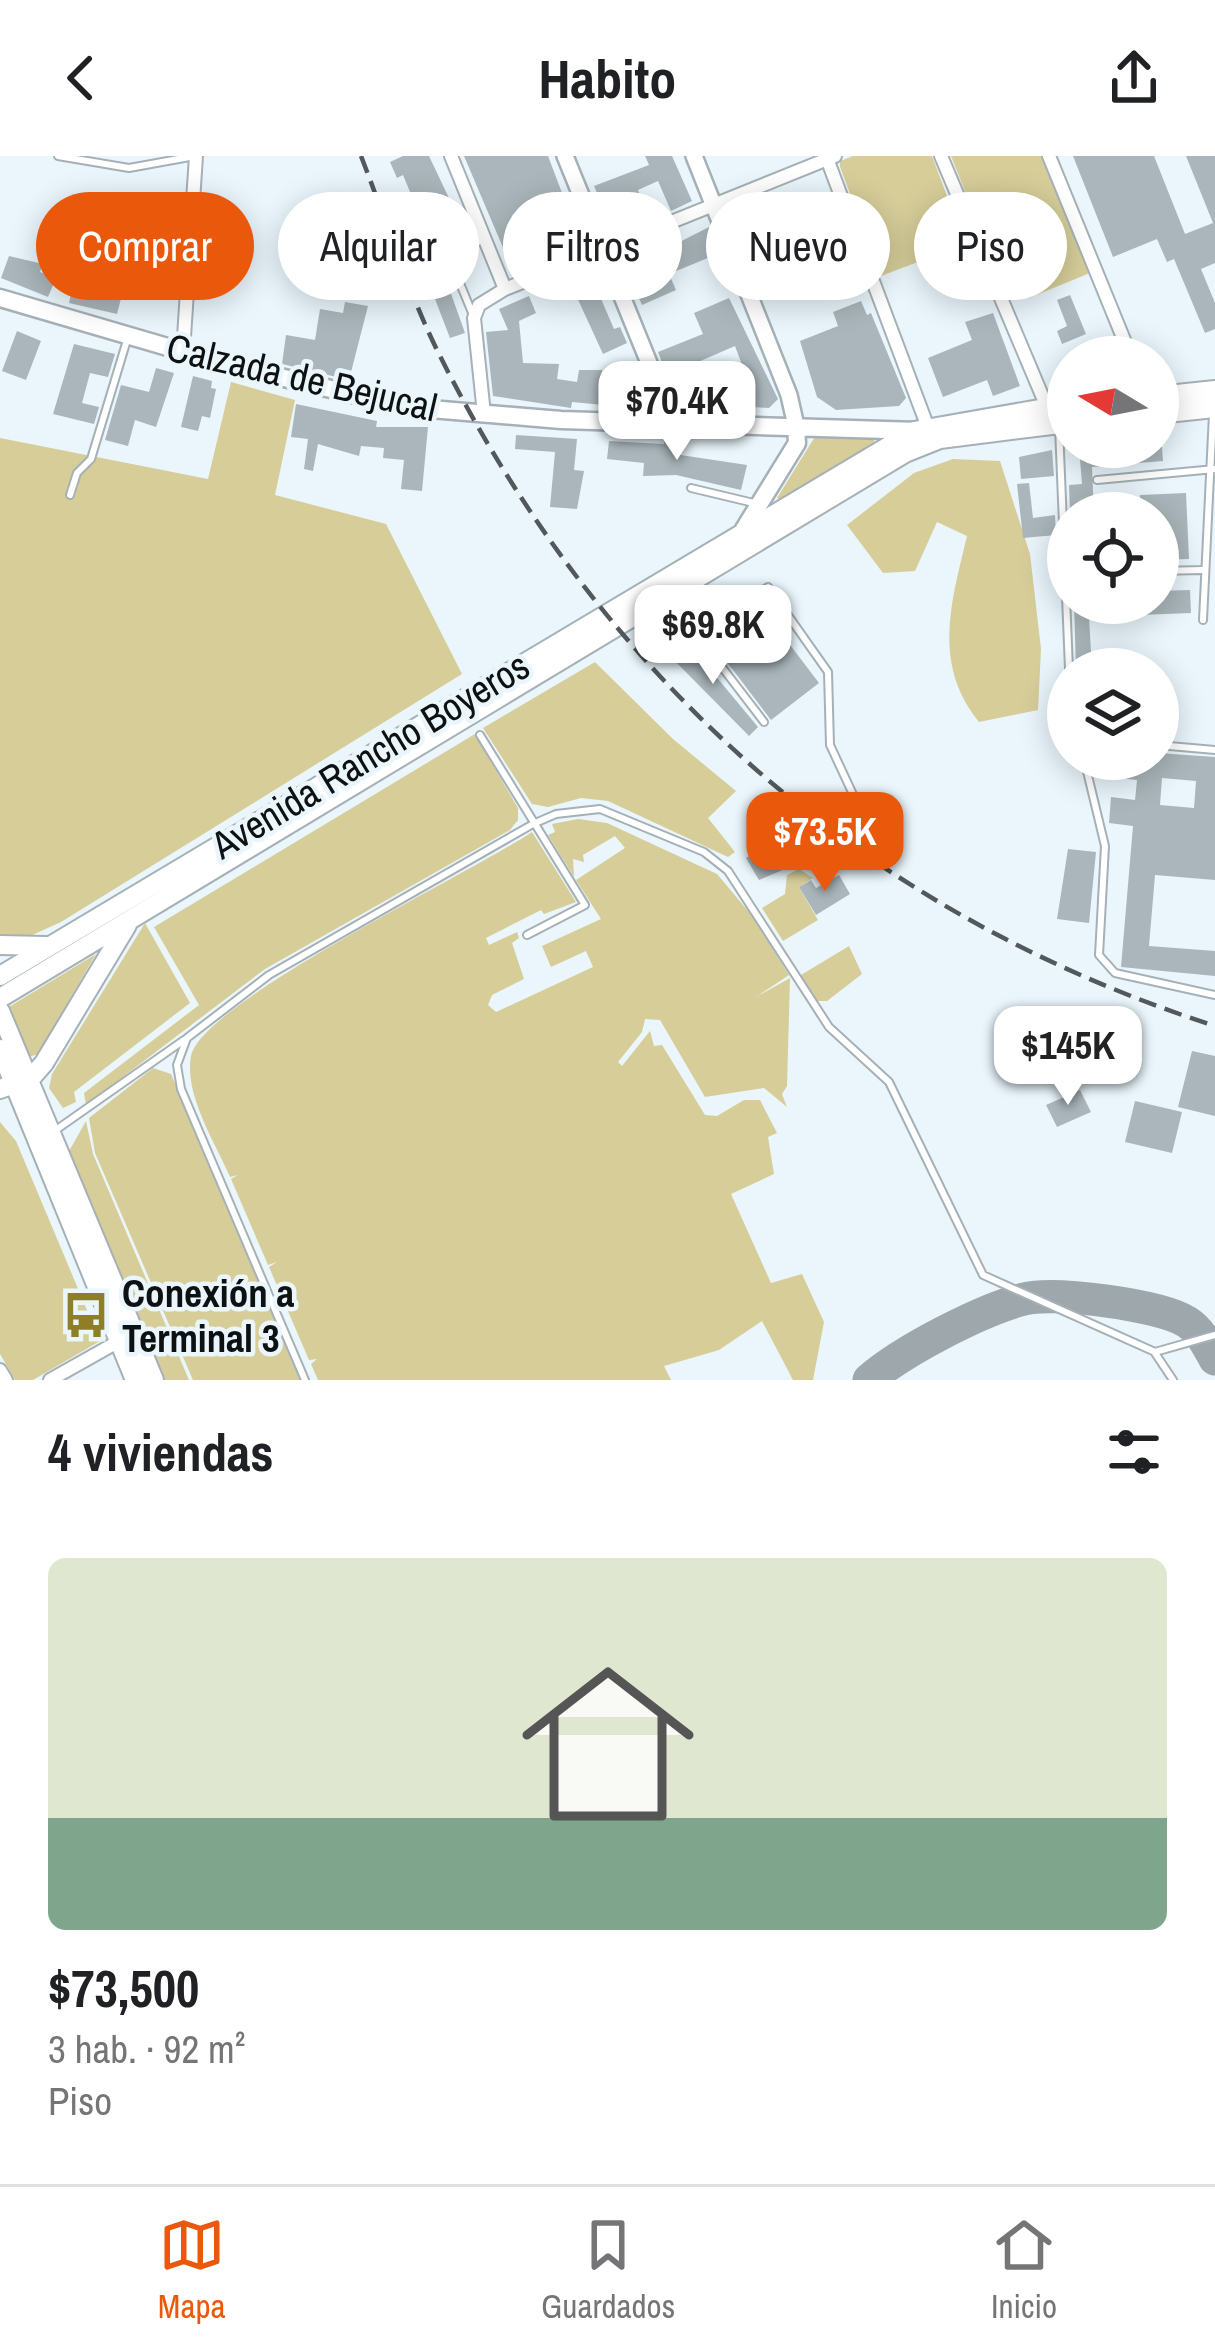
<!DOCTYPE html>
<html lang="es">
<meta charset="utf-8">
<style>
body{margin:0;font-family:"Archivo Narrow",sans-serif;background:#f2f2f2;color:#202124;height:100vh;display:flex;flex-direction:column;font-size:45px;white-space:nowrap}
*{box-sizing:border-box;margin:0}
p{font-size:39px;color:#757577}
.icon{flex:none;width:66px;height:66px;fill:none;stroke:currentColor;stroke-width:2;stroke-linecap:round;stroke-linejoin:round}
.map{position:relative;height:1224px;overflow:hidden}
.drawer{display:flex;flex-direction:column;background:#fff;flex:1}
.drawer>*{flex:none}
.top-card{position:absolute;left:36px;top:36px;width:1143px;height:108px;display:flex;gap:24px}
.needle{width:78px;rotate:280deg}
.buttons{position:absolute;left:1047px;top:180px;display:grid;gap:24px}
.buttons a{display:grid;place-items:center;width:132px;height:132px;border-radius:50%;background:#fff;box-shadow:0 6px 30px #0003;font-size:60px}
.price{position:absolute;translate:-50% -102px;padding:0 27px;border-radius:24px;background:#fff;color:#222;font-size:39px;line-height:78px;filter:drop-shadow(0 3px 6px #0008)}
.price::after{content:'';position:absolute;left:50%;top:72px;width:36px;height:27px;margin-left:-18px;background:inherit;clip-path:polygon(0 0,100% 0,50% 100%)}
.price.current{background:#ea580c;color:#fff}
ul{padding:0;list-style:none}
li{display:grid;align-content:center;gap:24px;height:636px;padding:0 48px}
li+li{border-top:3px solid #e0e0e0}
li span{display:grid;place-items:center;height:372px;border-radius:18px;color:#555}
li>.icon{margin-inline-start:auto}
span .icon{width:216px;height:216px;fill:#fffc;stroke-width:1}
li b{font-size:51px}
h2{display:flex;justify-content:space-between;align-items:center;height:144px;padding:0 48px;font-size:51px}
.chip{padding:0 42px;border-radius:54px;background:#fff;box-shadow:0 6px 30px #0003;font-size:42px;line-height:108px}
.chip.current{background:#ea580c;color:#fff}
header{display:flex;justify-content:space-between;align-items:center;height:156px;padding:0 48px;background:#fff;font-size:54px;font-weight:700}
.dock{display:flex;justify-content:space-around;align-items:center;height:168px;border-top:3px solid #e0e0e0;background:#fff;font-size:33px;color:#757577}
.dock a{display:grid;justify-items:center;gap:6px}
.dock .current{color:#ea580c}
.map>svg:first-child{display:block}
</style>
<header><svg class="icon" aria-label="back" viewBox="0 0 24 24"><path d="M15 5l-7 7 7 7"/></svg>Habito<svg class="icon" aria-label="share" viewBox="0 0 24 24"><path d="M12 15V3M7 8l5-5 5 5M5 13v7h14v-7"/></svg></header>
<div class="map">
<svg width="1215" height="1224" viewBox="0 0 1215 1224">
<rect width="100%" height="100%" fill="#eaf6fc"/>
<path fill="#d6cd99" d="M853,0H932L965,88L881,120L840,11V5Z
M951,0H1043L1090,117L1029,142L1017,114L999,121Z
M231,226L295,244L275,339L386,368L462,518L61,766L30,780L0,778V282L208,323Z
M816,279L874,282V288L781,344L777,342Z
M953,303L1000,305L1030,398L1041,493L1038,554L979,566C932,508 951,447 967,380L937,366L915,415L883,417L847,369L914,317Z
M595,506L673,583L736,635L708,662L735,696L728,701L608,645L581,642L548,651L532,648L483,572Z
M475,578L518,652V664L510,674L265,813L86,949L84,937L199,849L154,771Z
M578,663L607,667L717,718L754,762L789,819L756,841L790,822L787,930L782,938L787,951L764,932L705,941L660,864L645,863L642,876L618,906L622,910L650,875L654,890L662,889L705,959L717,960L744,944H760L777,977L768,981L774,1018L731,1038L771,1127L802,1118L824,1166L813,1224H793L762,1165L719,1194L664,1210L671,1224H318L311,1208L317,1203L309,1204L269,1111L277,1106L268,1109L231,1023L238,1019L230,1021C215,986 184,939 191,900C201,847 474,715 532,676L576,746L544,758L541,754L486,782L489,789L517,776L519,782L512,787L524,823L492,839L488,849L496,856L593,811L586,795L551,811L542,790L601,763L576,724L625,692L615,680L583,699L584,706L573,703L574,721L548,679L555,676L552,668Z
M799,713L813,722L799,731L818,764L783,785L762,752L785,738L787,719Z
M145,767L190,847L74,936L76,946L63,952L49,932L52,918Z
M849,790L862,818L827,845H817L801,819Z
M96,798L38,898L29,901L7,852Z
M153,912L171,918L304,1224H193L95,997L89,962Z
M86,965L93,998L189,1224H161L68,997Z
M0,966L16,985L100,1185L33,1224H15L0,1198Z"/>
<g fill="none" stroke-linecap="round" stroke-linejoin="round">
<path stroke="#9ea7ac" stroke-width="33" d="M869,1224C902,1195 981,1154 1024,1143C1055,1135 1160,1149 1187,1166C1201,1175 1207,1189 1215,1203"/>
</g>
<path fill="#aab6bb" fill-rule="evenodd" d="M403,0H429L467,80L434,94L403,19L397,22L390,6Z
M464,0H548L581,87L513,115Z
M645,0H672L692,45L671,55L658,25L638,34L641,41L627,47L635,64L613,74L594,30L649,9Z
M1073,0H1154L1185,78L1213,67L1186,0H1215V107L1201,113L1215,147V173L1205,177L1174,103L1167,106L1157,83L1113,101Z
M751,50L763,77L801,61L822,110L849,98L854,109L811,128L804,111L770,126L738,55Z
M709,71L720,97L669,118L676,134L642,149L622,104L657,89L660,96Z
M9,100L43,108L40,116L56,122L48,141L1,122Z
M589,115L614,173L620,171L627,187L603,198L569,124Z
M95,123L125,127L117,158L69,147L74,125L94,130Z
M449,132L465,177L450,182L433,138Z
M1070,139L1086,178L1062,188L1057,175L1067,170L1057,144Z
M529,140L536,157L519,165L523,207L559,208L557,223L577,226L579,214H602L601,224L617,226L614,250L572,246L571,252L493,240L486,176L508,174L499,153Z
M729,142L778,243L769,252L689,247L682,226L751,233L735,190L698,206L701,214L670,227L658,196L703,178L694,157Z
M861,145L867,159L871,157L906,242L899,250L836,254L817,241L800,185L838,170L833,156Z
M345,146L368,150L349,224L282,208L286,179L315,184L320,153L343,157Z
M993,157L1020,230L993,240L987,224L943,241L928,202L972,184L965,166Z
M17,175L41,185L26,224L2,215Z
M74,188L115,198L108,221L90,217L82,247L99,251L94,268L53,258Z
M156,212L174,217L156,271L135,264L128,290L105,284L121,229L149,236Z
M193,220L212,225L211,232L216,233L210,262L202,260L198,275L181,271Z
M296,248L377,265L376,271H428L422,335L401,333L404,304L383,302L384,292L361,290L359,300L318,288L313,315L304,313L308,283L291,281Z
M516,279L577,283L574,314L584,315L577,353L550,351L555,296L515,293Z
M665,281L676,282L674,298L747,309L741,334L676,319L643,320L644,307L607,303L609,285L664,288Z
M1079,291H1162L1163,305L1092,311L1094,357H1070L1069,329L1082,328Z
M1052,294L1054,320L1021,323L1019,301Z
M1029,327L1033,362L1055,359L1056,379L1023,382L1017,328Z
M1186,337L1189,403L1158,404V357H1141L1140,339Z
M1190,434L1191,457L1089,461L1092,513H1076L1074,447H1158V435Z
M762,452L819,527L771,564L714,489Z
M689,488L758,571L749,580L671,501Z
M1158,597L1215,601V724L1155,719L1149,790L1215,795V820L1121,811L1133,670L1109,667L1111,641L1135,644L1137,624L1100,620L1101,603H1158ZM1162,622L1196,625L1194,652L1160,649Z
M772,674L792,710L759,724L746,702L759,694L762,680Z
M1068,693L1096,696L1089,767L1057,763Z
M839,719L850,738L816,759L799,731L811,724L816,732Z
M1192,895L1215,900V960L1178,951Z
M1080,934L1091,956L1057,971L1046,949Z
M1135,945L1182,956L1172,997L1125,986Z"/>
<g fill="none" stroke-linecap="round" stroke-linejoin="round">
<defs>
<path id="service" d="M58,0L129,12L195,0
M473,159L452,108L459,95L484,83
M1059,271L1069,513
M1097,324L1215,313
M691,332L758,348
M70,339L77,317L91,303L127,184
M1158,415L1202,414
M657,452L695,476L764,566
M1203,464L1213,258
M695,476L768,431L828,516L830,589L857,647
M480,579L585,749L527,779
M1158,589L1215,594
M1084,603L1105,690L1099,799L1115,817L1215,839
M53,976L184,884
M1155,1197L1173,1224
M305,1224L181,933L177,909L187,882L269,819L533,668L556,658L600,653L704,696L728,715L829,871L889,926L983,1119L1155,1196L1215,1179"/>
<path id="minor" d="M451,0L505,133
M826,0L927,269
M941,0L1049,256
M1049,0L1131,201
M183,196L196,0
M484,258L474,162L479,149L505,133L835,0
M0,1214L6,1224
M50,1224L121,1184"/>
<path id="tertiary" d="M565,0L673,266
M694,0L789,239L796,270"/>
<path id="secondary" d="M0,142L229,209L407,251L561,264L919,275
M744,373L797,287L796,270"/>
<path id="primary" d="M1158,240L1215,234
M1158,258L1215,252
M0,789L46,790
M0,820L914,275L1068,248
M0,842L905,297L940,283L1068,267
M0,855L154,1224
M0,893L135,1224
M0,933L31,922L44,907L127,769"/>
</defs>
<use href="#service" stroke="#a5b1b6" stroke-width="10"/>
<use href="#minor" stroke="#a5b1b6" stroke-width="16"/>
<use href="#tertiary" stroke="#a5b1b6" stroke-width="20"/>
<use href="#secondary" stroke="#a5b1b6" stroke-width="21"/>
<use href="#primary" stroke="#a5b1b6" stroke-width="22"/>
<use href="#service" stroke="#fff" stroke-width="6"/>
<use href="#minor" stroke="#fff" stroke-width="12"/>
<use href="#tertiary" stroke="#fff" stroke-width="15"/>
<use href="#secondary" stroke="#fff" stroke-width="16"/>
<use href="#primary" stroke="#fff" stroke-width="18"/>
<path stroke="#52585b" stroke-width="4.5" stroke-dasharray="18 9" stroke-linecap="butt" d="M361,0C386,64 407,133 437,194C601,524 864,757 1215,870"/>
</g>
<defs>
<symbol id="bus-bare" viewBox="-9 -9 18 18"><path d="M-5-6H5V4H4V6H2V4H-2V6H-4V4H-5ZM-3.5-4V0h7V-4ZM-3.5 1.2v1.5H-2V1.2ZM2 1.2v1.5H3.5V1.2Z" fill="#8e7e25" stroke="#eaf6fc" stroke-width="2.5" paint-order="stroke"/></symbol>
</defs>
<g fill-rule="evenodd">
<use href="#bus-bare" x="53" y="1126" width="66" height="66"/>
</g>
<g text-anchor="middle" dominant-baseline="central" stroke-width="9" stroke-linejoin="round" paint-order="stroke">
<g font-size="39" fill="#0d1112" stroke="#eaf6fc">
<text transform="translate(302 221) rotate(13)">Calzada de Bejucal</text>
<text transform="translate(370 599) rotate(-31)">Avenida Rancho Boyeros</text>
</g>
<g font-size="39" font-weight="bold" fill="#0d1112" stroke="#eaf6fc" text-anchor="start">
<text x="122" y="1137">Conexión a<tspan x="122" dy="45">Terminal 3</tspan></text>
</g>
</g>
</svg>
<div class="buttons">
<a><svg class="needle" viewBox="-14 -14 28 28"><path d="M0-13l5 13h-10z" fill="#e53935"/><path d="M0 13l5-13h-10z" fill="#757577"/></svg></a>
<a><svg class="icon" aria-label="locate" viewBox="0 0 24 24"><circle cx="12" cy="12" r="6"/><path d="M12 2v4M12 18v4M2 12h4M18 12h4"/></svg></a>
<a><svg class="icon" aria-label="layers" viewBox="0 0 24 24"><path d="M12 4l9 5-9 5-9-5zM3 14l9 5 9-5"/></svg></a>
</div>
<b class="price" style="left:677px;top:307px">$70.4K</b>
<b class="price" style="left:713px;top:531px">$69.8K</b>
<b class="price current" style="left:825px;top:738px">$73.5K</b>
<b class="price" style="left:1068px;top:952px">$145K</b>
<div class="top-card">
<a class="chip current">Comprar</a>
<a class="chip">Alquilar</a>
<a class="chip">Filtros</a>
<a class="chip">Nuevo</a>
<a class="chip">Piso</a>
</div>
</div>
<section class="drawer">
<h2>4 viviendas<svg class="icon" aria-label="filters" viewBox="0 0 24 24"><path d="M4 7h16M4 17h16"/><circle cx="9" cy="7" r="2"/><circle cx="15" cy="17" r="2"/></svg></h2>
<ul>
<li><span style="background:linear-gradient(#dfe7d0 70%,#7fa58c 0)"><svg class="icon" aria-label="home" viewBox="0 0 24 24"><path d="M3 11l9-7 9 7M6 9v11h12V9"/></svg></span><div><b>$73,500</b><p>3 hab. · 92 m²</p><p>Piso</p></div></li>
</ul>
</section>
<nav class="dock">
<a class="current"><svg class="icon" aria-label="map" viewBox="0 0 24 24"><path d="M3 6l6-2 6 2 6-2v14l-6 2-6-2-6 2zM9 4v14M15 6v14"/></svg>Mapa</a>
<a><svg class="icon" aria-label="saved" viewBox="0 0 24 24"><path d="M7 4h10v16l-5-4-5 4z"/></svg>Guardados</a>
<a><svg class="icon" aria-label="home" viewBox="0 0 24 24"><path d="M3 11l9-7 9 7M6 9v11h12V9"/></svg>Inicio</a>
</nav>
